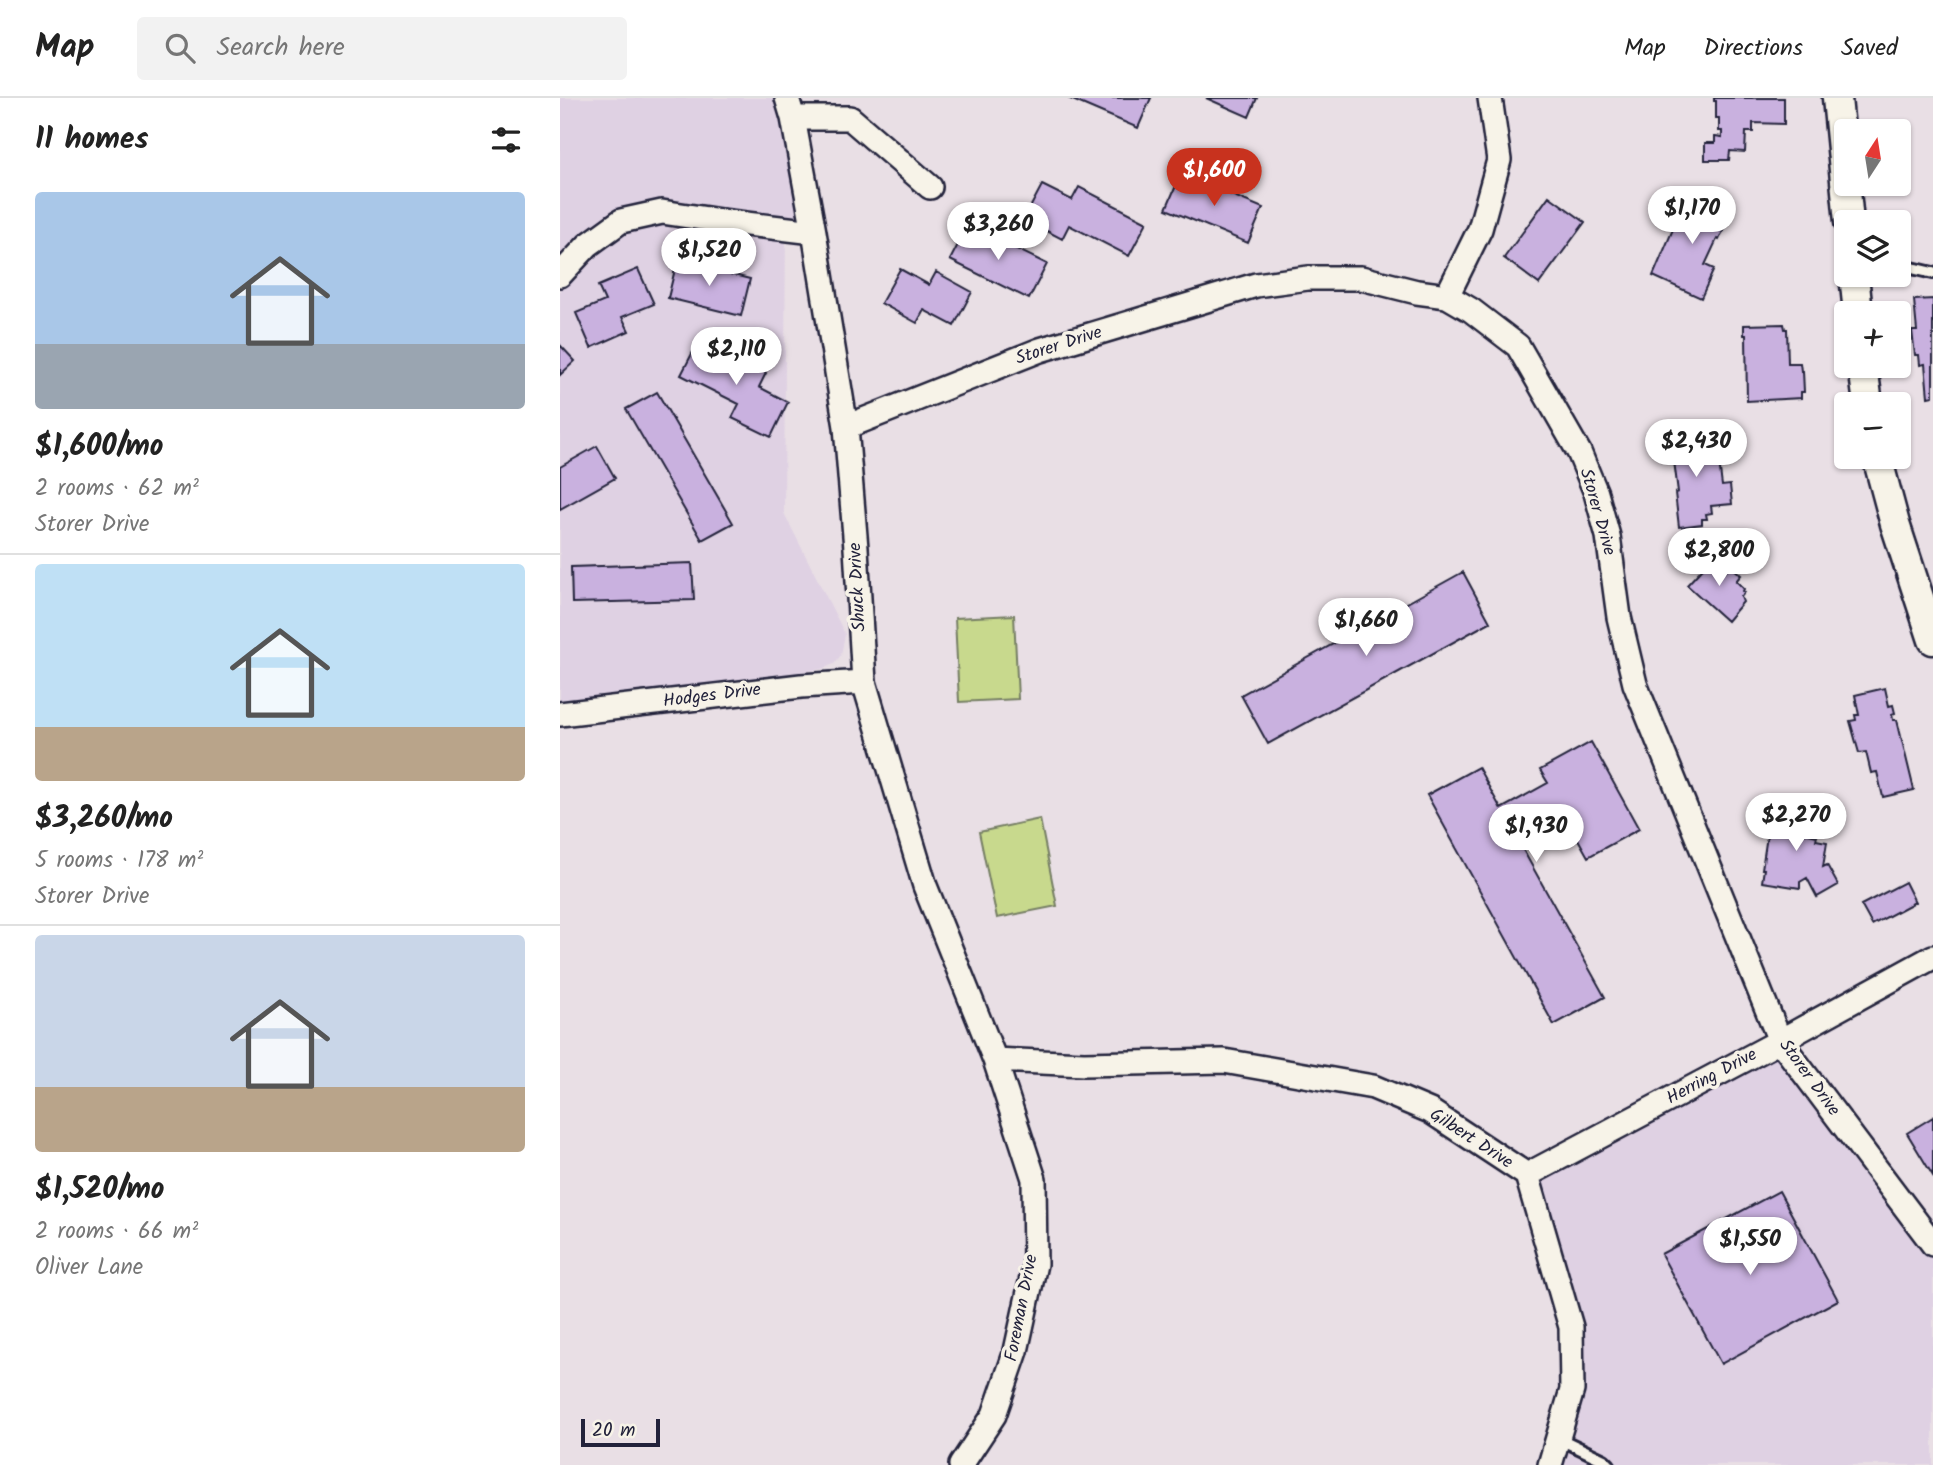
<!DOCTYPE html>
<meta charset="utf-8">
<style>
body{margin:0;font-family:Kalam,sans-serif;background:#f2f2f2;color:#222;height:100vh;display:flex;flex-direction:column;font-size:26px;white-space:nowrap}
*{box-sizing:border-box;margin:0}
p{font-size:23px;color:#767676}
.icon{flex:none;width:38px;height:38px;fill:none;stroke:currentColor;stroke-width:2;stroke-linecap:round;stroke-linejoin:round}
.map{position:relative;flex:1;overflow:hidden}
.details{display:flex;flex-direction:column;background:#fff;width:560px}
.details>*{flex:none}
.needle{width:46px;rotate:12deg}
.buttons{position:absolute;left:1274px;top:21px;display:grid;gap:14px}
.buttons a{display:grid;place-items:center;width:77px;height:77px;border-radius:7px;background:#fff;box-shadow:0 2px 5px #0004;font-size:35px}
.scale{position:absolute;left:21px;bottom:18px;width:79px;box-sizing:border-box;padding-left:7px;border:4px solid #22223b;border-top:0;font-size:19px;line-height:24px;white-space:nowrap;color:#22223b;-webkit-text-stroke:5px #f7f3e8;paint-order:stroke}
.price{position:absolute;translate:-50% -60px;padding:0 16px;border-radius:24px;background:#fff;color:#222;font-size:23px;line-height:46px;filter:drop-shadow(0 2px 4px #0008)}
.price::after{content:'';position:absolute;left:50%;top:42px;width:21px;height:16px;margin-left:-10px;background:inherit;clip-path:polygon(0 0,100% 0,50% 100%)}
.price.current{background:#c8321e;color:#fff}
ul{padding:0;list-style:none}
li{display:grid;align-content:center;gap:14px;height:371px;padding:0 35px}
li+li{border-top:2px solid #e0e0e0}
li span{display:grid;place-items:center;height:217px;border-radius:7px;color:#555}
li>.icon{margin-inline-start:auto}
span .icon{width:126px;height:126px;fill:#fffc;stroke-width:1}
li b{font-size:30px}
h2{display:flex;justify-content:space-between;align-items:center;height:84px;padding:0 35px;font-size:30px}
header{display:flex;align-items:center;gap:42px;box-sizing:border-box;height:98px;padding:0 35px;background:#fff;border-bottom:2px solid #e0e0e0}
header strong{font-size:33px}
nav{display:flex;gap:38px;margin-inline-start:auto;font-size:24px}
.search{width:490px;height:63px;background:#f2f2f2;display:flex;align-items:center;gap:18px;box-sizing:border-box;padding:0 24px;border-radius:7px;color:#767676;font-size:26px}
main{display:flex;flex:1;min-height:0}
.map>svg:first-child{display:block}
</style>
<header>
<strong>Map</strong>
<div class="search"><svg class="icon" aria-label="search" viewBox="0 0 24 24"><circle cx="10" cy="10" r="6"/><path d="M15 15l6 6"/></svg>Search here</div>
<nav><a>Map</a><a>Directions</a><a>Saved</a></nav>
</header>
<main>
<section class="details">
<h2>11 homes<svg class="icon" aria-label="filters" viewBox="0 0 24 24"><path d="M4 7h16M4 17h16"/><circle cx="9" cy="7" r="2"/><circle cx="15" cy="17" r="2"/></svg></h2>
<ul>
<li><span style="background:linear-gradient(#a9c7e8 70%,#9aa5b1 0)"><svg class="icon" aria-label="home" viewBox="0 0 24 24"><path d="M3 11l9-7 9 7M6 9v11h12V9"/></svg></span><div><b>$1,600/mo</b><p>2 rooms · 62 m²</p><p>Storer Drive</p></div></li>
<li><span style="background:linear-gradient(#bfe0f5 75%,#b9a48a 0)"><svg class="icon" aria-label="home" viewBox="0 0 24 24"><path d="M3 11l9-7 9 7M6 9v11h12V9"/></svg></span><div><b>$3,260/mo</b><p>5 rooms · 178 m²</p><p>Storer Drive</p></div></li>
<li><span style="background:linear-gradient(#c9d6e8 70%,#b9a48a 0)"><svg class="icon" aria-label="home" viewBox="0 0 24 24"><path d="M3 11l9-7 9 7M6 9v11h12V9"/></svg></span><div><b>$1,520/mo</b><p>2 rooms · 66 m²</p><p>Oliver Lane</p></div></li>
</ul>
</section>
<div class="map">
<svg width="1373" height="1367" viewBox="0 0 1373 1367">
<rect width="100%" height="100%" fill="#e9dfe5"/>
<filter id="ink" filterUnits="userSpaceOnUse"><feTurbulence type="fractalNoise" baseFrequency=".0143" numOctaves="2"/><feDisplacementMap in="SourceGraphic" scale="14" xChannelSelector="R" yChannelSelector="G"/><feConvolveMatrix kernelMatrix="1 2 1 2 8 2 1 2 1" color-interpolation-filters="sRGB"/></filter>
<g filter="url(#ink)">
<path fill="#dfd1e3" d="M0,0H234L261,120L226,121L224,415L285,536L281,557L274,566L262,571L215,578L15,617L0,618Z
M1221,936L1373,1133V1367H994L1024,1287L975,1087Z"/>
<path fill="#c8d98d" stroke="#757e64" stroke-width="2" d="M454,517L458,601L399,604L395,520Z
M480,721L497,808L437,820L419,734Z"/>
<path fill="#c9b1df" stroke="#22223b" stroke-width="2" d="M508,0H591L578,30Z
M646,0H697L689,19Z
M1154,0H1224V26L1193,25V34H1186L1185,54L1170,53L1169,62H1145V45H1155V38L1162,39V33H1159V20H1156V3H1154Z
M621,76L703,110L688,145L606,111Z
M482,87L512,102L519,89L587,124L569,158L509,127L502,141L464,121Z
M1128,96L1171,115L1159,142L1157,141L1145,167L1154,171L1141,200L1093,178Z
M989,98L1025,124L979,186L944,160Z
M408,127L487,166L469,201L390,162Z
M117,163L190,181L181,218L108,200Z
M78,171L94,206L62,219L69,233L31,250L16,215L45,203L38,188Z
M340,171L369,187L376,174L412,194L394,228L364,212L357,225L321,205Z
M1373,201V298L1368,299L1365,266L1360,267L1359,257H1355L1352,233H1357L1354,202Z
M1224,226L1225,231H1227L1228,265H1240L1241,273H1243L1244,294H1241V300L1187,303L1186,237H1184V227Z
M139,242L206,275L199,289L228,304L211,339L172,320L179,306L121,277Z
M0,247L15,263L0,277Z
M97,294L173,425L142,442L66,311Z
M1134,331L1136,345L1150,344L1153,365L1159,364L1162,388L1170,387L1172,406L1151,408L1152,415L1146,416L1147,421H1142V426L1119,429L1115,395L1118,394L1114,363L1107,364L1106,350L1112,349L1109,334Z
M37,348L55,380L0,411V369Z
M1152,460L1166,473L1171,468L1181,477L1176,483L1184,491L1183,493L1185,494L1181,499L1183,504L1167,523L1127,487Z
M132,465L134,502L12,505L11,469Z
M903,474L930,524L708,646L681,597Z
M1325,590L1329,608L1333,607L1335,615L1332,616L1333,622H1337L1354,692L1323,699L1317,674L1311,675L1306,654L1299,655L1290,623L1296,622L1295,617H1299L1295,597Z
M1031,644L1079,731L1028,759L1009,725L962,750L1045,899L994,927L867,697L918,669L941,711L988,685L980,672Z
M1222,704L1248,707L1244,735L1257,738L1256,742L1267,744L1263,769L1267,767L1278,787L1257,799L1247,780L1240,784V790L1202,784L1204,771H1202L1208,731L1218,733Z
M1345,784L1355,804L1312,827L1301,807Z
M1373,1019V1078L1347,1035Z
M1219,1093L1278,1202L1161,1266L1101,1156Z"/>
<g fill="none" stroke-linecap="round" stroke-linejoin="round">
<defs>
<path id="service" d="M1339,167L1373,175
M998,1340L1044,1362L1049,1367"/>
<path id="minor" d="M227,0L233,20L254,134L286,329L296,450L304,584L365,788L435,962L474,1081L475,1166L456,1253L434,1317L401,1367
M233,20H290L370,89
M0,177L28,147L61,123L102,114L161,123L254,134
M887,198L920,131L939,62L930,0
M286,329L480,252L696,187L748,180H801L857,194L887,198L911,212L958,248L1019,354L1036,395L1048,438L1059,519L1075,586L1220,943L1373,1146
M0,616L241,588L304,584
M435,962L524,966L664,963L813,989L870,1013L967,1077L1011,1229L1012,1292L990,1367
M967,1077L1220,943L1373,859"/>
<path id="tertiary" d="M1277,0L1289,124
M1294,177L1298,215
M1303,268L1308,306
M1317,359L1335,426L1373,542"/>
</defs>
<use href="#service" stroke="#22223b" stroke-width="16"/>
<use href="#minor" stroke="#22223b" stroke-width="28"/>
<use href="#tertiary" stroke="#22223b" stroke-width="33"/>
<use href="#service" stroke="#f7f3e8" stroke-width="10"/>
<use href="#minor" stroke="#f7f3e8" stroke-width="23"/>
<use href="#tertiary" stroke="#f7f3e8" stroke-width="28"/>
</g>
</g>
<g text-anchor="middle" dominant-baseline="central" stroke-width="7" stroke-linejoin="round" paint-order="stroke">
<g font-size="18" fill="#22223b" stroke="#f7f3e8">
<text transform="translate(499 248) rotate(-18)">Storer Drive</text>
<text transform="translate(1037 414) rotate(74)">Storer Drive</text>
<text transform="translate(298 489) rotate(-93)">Shuck Drive</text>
<text transform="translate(152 598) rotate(-7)">Hodges Drive</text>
<text transform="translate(1152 979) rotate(-28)">Herring Drive</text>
<text transform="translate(1249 980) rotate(54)">Storer Drive</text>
<text transform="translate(911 1041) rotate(33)">Gilbert Drive</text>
<text transform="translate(462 1210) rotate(-79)">Foreman Drive</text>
</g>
</g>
</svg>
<div class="buttons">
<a><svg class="needle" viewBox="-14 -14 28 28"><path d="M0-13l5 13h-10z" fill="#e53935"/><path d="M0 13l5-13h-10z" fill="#767676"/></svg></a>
<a><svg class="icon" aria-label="layers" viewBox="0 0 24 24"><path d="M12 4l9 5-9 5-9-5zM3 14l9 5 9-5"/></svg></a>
<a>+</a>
<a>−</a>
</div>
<div class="scale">20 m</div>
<b class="price current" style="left:654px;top:110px">$1,600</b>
<b class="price" style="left:1132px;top:148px">$1,170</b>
<b class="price" style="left:438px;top:164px">$3,260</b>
<b class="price" style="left:149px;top:190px">$1,520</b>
<b class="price" style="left:176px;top:289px">$2,110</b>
<b class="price" style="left:1136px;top:381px">$2,430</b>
<b class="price" style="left:1159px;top:490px">$2,800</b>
<b class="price" style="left:806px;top:560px">$1,660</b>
<b class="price" style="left:1236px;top:755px">$2,270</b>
<b class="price" style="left:976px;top:766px">$1,930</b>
<b class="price" style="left:1190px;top:1179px">$1,550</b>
</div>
</main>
